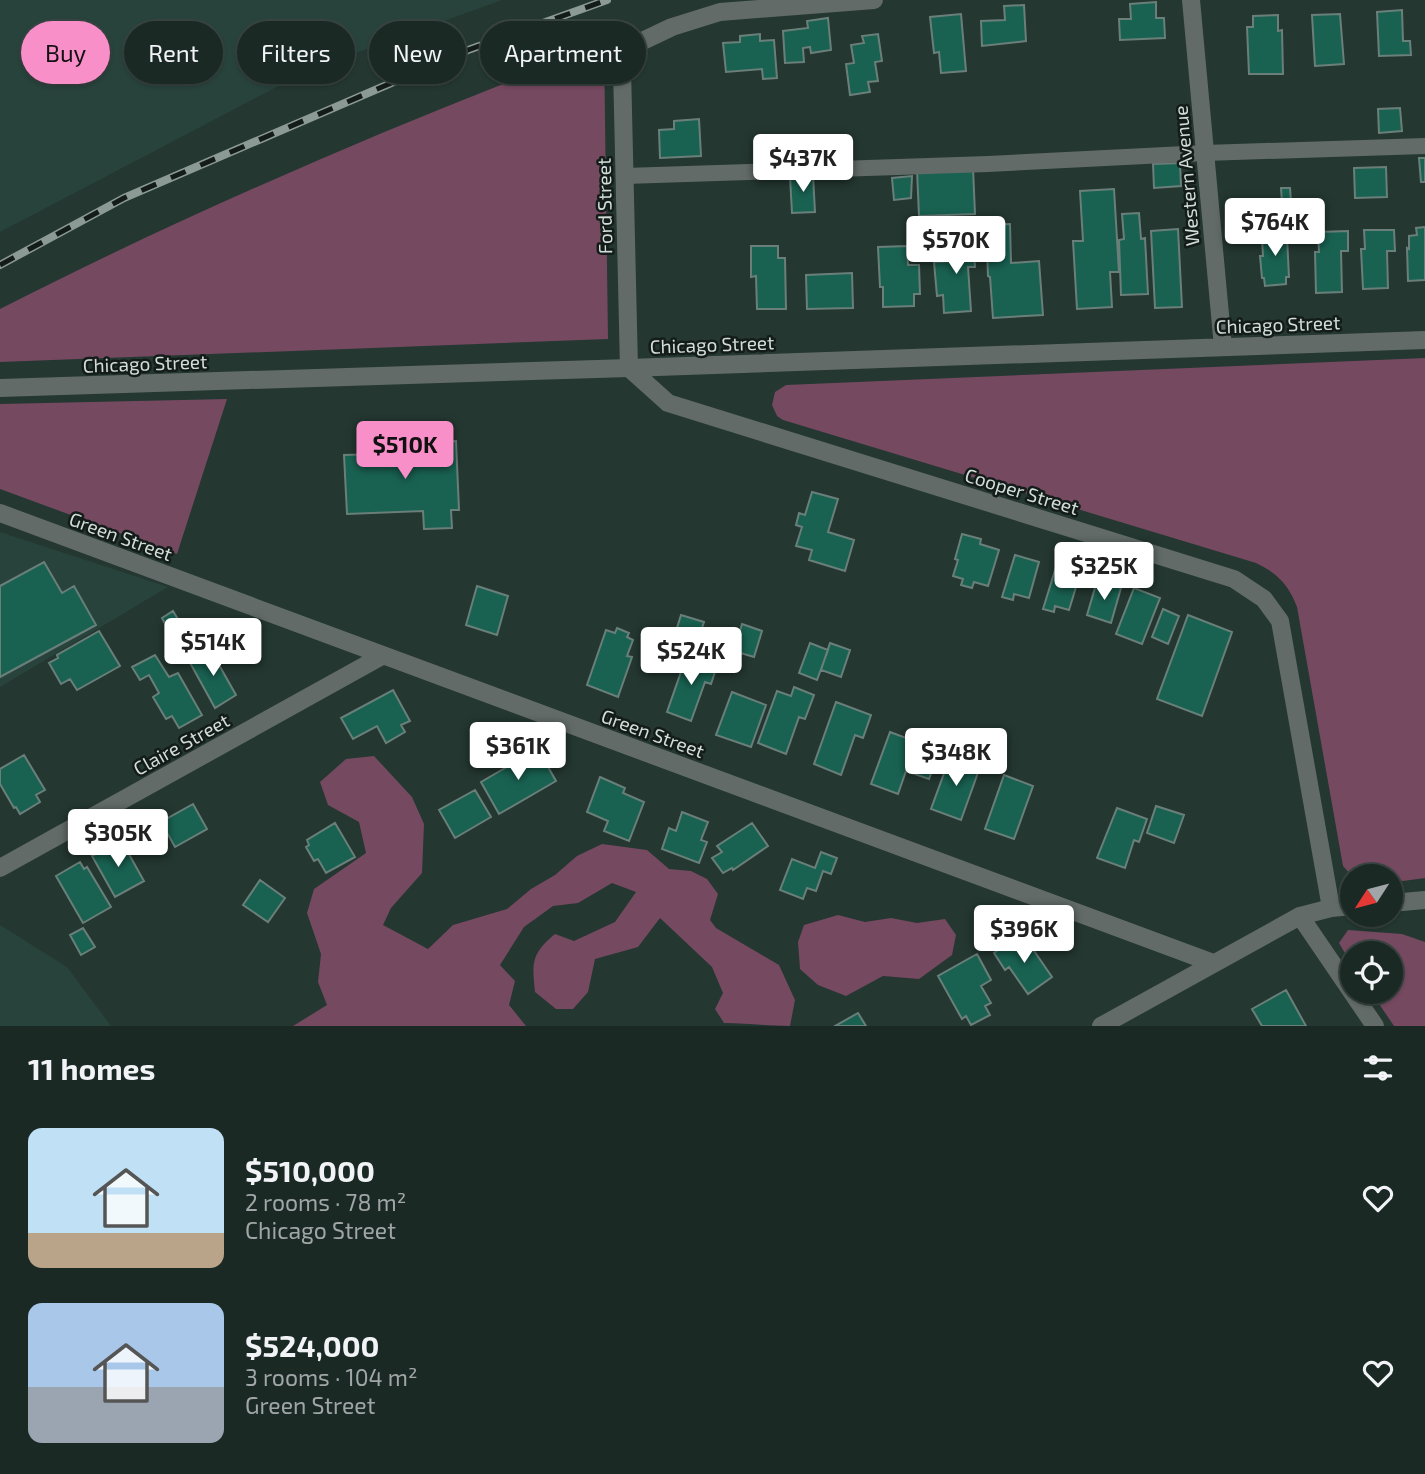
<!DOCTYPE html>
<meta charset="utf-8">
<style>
body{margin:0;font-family:"Exo 2",sans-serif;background:#283532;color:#f1f3f6;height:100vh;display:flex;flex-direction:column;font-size:26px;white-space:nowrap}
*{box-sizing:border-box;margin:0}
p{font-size:23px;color:#a0a6a7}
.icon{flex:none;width:38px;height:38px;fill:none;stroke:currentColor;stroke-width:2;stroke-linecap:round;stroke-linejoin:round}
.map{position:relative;height:1026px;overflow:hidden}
.panel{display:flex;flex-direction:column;background:#1b2925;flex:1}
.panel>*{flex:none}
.hud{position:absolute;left:21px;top:21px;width:700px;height:63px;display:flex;gap:14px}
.needle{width:46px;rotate:234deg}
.tools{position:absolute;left:1340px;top:864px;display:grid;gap:14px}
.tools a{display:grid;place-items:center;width:63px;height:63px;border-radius:50%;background:#1b2925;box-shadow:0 2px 5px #0004,0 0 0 2px #394542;font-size:35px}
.price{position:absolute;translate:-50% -60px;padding:0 16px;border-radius:7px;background:#fff;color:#222;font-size:23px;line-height:46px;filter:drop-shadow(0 2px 4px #0008)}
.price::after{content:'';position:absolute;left:50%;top:42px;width:21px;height:16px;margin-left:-10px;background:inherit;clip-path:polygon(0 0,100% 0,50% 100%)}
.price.selected{background:#f98fc9;color:#111}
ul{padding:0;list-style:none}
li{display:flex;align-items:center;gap:21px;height:175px;padding:0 28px}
li span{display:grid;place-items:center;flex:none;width:196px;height:140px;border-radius:14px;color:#555}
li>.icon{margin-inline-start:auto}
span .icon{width:84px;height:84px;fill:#fffc;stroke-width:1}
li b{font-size:30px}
h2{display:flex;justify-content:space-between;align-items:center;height:84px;padding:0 28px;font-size:30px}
.tag{padding:0 24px;border-radius:32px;background:#1b2925;box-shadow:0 2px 5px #0004,0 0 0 2px #394542;font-size:24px;line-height:63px}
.tag.selected{background:#f98fc9;color:#111}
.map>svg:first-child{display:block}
</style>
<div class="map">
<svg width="1425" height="1026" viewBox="0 0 1425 1026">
<rect width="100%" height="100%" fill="#243731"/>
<path fill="#28433c" d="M0,0H502L311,69L0,232Z
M0,532L168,587L0,687Z
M0,925L67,967L111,1026H0Z"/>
<path fill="#754960" d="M604,45L608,339L0,362V309C196,209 398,123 604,45Z
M1425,358V878L1403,881L1391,880V877L1352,876L1343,866L1297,607C1289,585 1277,573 1256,563L783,420L777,416L772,405L775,392L786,385Z
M227,399L177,554L0,489V404Z
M374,756L412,797L424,824L422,873L391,908L383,925L428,949L453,925L507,909L531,889L555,875L577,856L602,844L647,850L669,869L691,871L707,879L718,894L710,920L716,928L779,965L795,1000L790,1026C767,1026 747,1023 724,1023L715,1009L723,993L712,967L660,918L638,947L595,959L588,992L573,1009H556L535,992C532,963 531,954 555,934L574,941L615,922L636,892L612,883L578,903L553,906L524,927L500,965L515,981L509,1005L526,1026H293L327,1005L318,982L321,954L307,913L314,889L366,853L359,822L328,805L320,782L346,759Z
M838,915L865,922L891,918L917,923L945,919L956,935L952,955L919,979L883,976L846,996L818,985L800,969L798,942L804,925Z
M1348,930L1402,934L1425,942V1026H1394L1371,992H1391V954H1353V967L1339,943Z"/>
<path fill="#196252" stroke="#6a7f79" stroke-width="2" d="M1156,2V18H1164L1165,38L1120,40L1119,19H1131L1130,4Z
M1024,5L1026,41L982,46L981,21L1005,20L1004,6Z
M1402,10L1403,41H1410L1411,55L1379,56L1377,12Z
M961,14L966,71L941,73L939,52L934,53L930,17Z
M1340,14L1344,64L1315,66L1312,15Z
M1278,15V31L1282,30L1283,74H1249L1247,27H1253V16Z
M828,18L831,50L811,53L810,47L803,48L804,62L785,63L783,31L808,28L807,21Z
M760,34V41L774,40L777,78L763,79L762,69L726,72L723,43L740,42V36Z
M878,34L882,61L875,62L878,81L868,82L870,92L850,95L846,64L854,63L851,45L864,43L862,36Z
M1400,108L1402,131L1379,133L1378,109Z
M699,119L701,156L660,158L659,130L674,129V121Z
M1419,158H1425V182H1421Z
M1180,163L1181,186L1154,188L1153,164Z
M1386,167L1387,197L1355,198L1354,168Z
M973,168L975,214L919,216L917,170Z
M813,175L815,212L792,213L790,177Z
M912,176L911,198L894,200L892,178Z
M1281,188H1290L1291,202L1282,203Z
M1114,189L1119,272H1110L1112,307L1077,309L1073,241H1083L1080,191Z
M1139,213L1141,239L1145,238L1148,294L1121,295L1119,240L1124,239L1122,214Z
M1010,224L1011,263L1039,261L1043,315L993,318L990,277L988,276L986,225Z
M1425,227V280L1408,281L1407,248L1409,249V236L1417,235L1416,228Z
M1178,229L1182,307L1155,308L1151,231Z
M1283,229L1284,237H1287L1289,277H1286V284L1265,286L1264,278H1262L1260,256H1263L1262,238H1265V230Z
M1364,230H1394L1395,251H1387L1388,288L1363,289L1361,249H1365Z
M1348,231V251H1341L1342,292L1316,293L1315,252H1319L1318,232Z
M973,236L975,267H968L971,311L944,313L943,295L937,296L934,262L952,261L951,238Z
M751,246H778V258H785L786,309H757L756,276L751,277Z
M907,246L908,265H919L920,294H914V306L883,307V287H880L878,247Z
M852,273L853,308L807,309L806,275Z
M456,441L459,510H451L452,528L424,529L423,511L347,514L344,455L379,454V444Z
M812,492L838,499L828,532L854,540L845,571L809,560L812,550L796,546L802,527L796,525L799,513L805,515Z
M962,534L981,539L980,544L999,550L988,586L974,582L972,588L961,585L963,579L953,576L958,560L955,559Z
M1015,555L1039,562L1029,598L1014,594L1013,600L1002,597Z
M44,562L62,593L74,586L96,625L0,677V586Z
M1056,567L1080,574L1069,610L1055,606L1054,612L1043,609Z
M1097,581L1121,588L1111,623L1087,615Z
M477,586L508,596L497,635L466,625Z
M1134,588L1160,598L1142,644L1116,634Z
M1163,609L1179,616L1168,644L1152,637Z
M173,611L182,626L170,633L162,618Z
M681,615L704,622L694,652L672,644Z
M1188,615L1232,632L1202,716L1157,699Z
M742,624L762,631L754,657L734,651Z
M617,628L629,633L627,637L633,640L627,656L632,657L618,697L587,685L606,630L615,633Z
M99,631L120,666L77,690L70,679L61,684L49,663L58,658L57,655Z
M810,643L828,650L817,680L799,673Z
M830,643L850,650L841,677L821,670Z
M210,649L236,695L215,708L189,661Z
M155,655L169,677L178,673L202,715L179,728L172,716L166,719L153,697L159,693L149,675L140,680L132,667Z
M694,655L718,663L711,684L705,682L691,721L667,712L682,669L688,671Z
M794,687L814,695L805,719L799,717L786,754L758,743L777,691L791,696Z
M393,690L410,721L401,725L405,732L386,743L377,726L353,739L341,718Z
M732,692L766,705L751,747L716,735Z
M836,702L871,715L863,738L855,735L841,775L814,764Z
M890,732L925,745L923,750L938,755L929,779L906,771L898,794L871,784Z
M538,749L556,781L499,814L481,782Z
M24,755L45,790L36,795L40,802L20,814L16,807L14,808L0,784V769Z
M950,757L980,767L961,820L931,809Z
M1004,775L1033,786L1014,839L985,829Z
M600,777L625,788L623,793L644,802L629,841L604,831L608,821L587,812Z
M475,790L491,817L455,838L439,810Z
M193,804L207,829L175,847L161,822Z
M1156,806L1184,815L1174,843L1147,833Z
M1117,808L1147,819L1139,842L1134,840L1125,868L1097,858Z
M682,812L708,822L701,840L707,842L699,863L662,849L669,828L676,831Z
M335,823L355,857L326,873L318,859L314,861L306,847L309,845L307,840Z
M752,823L768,846L733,870L732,868L723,873L712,858L722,852L717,846Z
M121,840L144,881L115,897L92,856Z
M821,852L837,858L831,874L823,871L816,891L807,888L803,899L780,890L792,859L815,868Z
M80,862L84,869L87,867L111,907L83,923L56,876Z
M260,880L285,898L268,922L243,905Z
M83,928L95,947L81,955L70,935Z
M1017,937L1025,948L1030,945L1052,977L1028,994L1009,967L1005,970L994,953Z
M977,954L991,980L981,986L991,1003L985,1006L990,1015L971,1025L966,1016L962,1019L938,976Z
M1286,990L1306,1026H1262L1252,1009Z
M858,1013L866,1026H835Z"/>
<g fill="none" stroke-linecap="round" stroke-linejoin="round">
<path stroke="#626b68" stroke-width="16" d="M625,176L988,164L1205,153L1425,146"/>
<path stroke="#626b68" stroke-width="18" d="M1191,0L1223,347
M629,368L668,403L1234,579L1264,599L1280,621L1331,908
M629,368L1425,340
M629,368L622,68L632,46L672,27L720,12L874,0
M0,513L1213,963
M0,868L382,656
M1391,903L1425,900
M1300,916L1375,1026
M1101,1026L1300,916L1331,908L1353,906"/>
<path stroke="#626b68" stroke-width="18" d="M0,388L629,368"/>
<defs>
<path id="rail" d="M0,265L124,198L468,50L607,0"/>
</defs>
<use href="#rail" stroke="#8c9a95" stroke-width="8"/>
<use href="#rail" stroke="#141c1a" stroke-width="5" stroke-dasharray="16" stroke-linecap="butt"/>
</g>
<g text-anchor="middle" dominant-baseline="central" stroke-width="5" stroke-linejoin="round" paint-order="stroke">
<g font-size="19" fill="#d2ddd9" stroke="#141c1a">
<text transform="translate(1186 176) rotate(-95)">Western Avenue</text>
<text transform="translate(604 206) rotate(-91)">Ford Street</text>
<text transform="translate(1278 324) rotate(-2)">Chicago Street</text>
<text transform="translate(712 344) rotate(-2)">Chicago Street</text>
<text transform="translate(145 363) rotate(-2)">Chicago Street</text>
<text transform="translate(1022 491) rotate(17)">Cooper Street</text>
<text transform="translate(121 536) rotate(20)">Green Street</text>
<text transform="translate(653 733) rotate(20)">Green Street</text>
<text transform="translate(181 744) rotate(-29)">Claire Street</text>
</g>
</g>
</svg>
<div class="tools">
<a><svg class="needle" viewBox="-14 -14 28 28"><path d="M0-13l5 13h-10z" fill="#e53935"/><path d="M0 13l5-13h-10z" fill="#a0a6a7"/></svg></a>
<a><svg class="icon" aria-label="locate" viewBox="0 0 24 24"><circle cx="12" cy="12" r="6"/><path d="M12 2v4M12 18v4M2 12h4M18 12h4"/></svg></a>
</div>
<b class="price" style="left:803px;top:194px">$437K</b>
<b class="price" style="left:1275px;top:258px">$764K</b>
<b class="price" style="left:956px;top:276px">$570K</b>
<b class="price selected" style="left:405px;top:481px">$510K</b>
<b class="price" style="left:1104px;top:602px">$325K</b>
<b class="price" style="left:213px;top:678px">$514K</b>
<b class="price" style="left:691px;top:687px">$524K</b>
<b class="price" style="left:518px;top:782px">$361K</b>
<b class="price" style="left:956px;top:788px">$348K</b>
<b class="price" style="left:118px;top:869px">$305K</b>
<b class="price" style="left:1024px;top:965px">$396K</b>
<div class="hud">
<a class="tag selected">Buy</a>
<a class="tag">Rent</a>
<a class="tag">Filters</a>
<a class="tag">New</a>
<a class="tag">Apartment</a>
</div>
</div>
<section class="panel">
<h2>11 homes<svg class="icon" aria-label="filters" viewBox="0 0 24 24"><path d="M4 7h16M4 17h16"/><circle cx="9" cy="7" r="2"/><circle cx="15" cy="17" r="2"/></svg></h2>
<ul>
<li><span style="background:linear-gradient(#bfe0f5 75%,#b9a48a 0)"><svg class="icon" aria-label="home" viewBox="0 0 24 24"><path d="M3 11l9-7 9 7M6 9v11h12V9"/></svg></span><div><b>$510,000</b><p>2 rooms · 78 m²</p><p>Chicago Street</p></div><svg class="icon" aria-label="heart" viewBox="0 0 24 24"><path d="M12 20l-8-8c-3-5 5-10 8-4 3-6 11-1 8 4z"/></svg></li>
<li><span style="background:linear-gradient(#a9c7e8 60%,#9aa5b1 0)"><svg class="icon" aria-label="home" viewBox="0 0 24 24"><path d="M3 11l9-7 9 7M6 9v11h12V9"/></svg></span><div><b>$524,000</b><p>3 rooms · 104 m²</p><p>Green Street</p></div><svg class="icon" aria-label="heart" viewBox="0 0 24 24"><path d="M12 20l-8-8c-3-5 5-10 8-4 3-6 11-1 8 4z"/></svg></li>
</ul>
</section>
